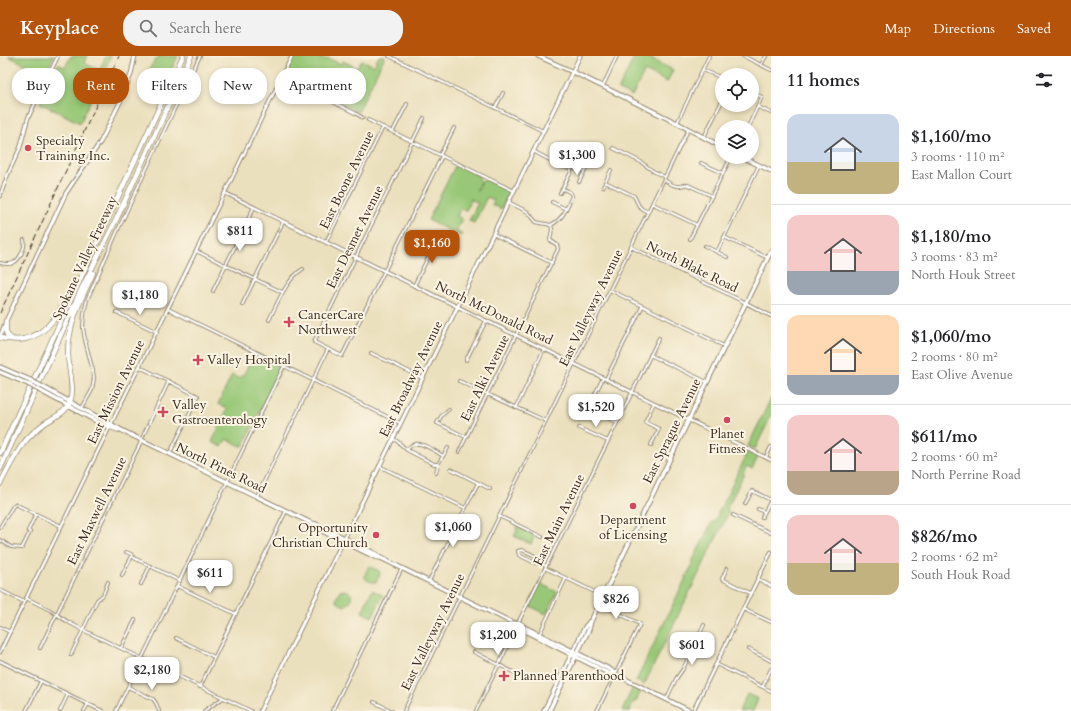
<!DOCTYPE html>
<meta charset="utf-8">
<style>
body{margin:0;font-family:Cardo,serif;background:#f2f2f2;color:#202124;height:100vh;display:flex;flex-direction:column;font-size:15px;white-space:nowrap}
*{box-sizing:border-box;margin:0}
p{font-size:13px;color:#757577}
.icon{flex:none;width:22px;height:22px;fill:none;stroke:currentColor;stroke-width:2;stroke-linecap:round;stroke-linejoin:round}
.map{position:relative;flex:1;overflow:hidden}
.drawer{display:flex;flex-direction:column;background:#fff;width:300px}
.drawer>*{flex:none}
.banner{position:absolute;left:12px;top:12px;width:380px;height:36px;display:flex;gap:8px}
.buttons{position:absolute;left:715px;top:12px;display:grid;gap:8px}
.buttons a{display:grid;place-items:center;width:44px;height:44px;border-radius:50%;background:#fff;box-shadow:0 2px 6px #0003;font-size:20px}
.price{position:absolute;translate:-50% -34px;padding:0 9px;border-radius:8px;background:#fff;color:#222;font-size:13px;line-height:26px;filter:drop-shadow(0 1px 2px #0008)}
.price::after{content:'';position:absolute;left:50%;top:24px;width:12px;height:9px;margin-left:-6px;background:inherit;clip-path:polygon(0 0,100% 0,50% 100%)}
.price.current{background:#b45309;color:#fff}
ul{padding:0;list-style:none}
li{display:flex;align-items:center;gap:12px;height:100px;padding:0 16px}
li+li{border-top:1px solid #e0e0e0}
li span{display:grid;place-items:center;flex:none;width:112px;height:80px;border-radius:12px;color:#555}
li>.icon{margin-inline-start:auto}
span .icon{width:48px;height:48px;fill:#fffc;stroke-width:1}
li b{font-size:17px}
h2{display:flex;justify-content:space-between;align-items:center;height:48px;padding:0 16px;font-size:17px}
.chip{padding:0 14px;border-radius:16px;background:#fff;box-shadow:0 2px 6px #0003;font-size:14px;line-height:36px}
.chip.current{background:#b45309;color:#fff}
header{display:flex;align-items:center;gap:24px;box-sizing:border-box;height:56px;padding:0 20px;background:#b45309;color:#fff}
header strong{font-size:19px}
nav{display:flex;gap:22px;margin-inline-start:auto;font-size:14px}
.search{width:280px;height:36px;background:#f2f2f2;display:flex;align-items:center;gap:10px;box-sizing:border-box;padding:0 14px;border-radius:16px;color:#757577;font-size:15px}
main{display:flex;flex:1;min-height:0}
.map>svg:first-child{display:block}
</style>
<header>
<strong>Keyplace</strong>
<div class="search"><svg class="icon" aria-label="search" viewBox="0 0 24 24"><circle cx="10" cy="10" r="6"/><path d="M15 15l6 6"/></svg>Search here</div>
<nav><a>Map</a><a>Directions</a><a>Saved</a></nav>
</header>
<main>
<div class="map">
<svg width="771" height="655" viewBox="0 0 771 655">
<rect width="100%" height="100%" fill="#fcf5e5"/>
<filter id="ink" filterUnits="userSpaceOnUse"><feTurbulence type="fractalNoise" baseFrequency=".025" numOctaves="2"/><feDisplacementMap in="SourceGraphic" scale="8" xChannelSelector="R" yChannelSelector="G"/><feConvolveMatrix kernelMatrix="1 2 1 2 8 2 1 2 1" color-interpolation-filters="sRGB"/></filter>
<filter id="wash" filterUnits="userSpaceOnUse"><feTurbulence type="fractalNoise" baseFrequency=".012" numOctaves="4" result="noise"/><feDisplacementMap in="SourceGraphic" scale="16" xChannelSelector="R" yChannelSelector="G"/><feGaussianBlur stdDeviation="0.9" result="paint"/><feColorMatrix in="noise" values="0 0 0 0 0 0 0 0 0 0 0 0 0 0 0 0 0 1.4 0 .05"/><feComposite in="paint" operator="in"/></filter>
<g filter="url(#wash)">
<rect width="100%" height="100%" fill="#ebe0bd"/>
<path fill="#98c877" stroke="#6a794a" d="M8,0H54L45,18Z
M71,0H87L84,7L99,14L106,0H111L80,67L40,47L58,8L65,11Z
M159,0H178L162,32L141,23Z
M295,0H317L325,4L327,2L341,8L343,5L357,12L362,4L374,10L379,0H385L358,56L286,21L285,19Z
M635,0H652L651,3L673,14L667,26L645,15L632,40L618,34Z
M457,109L479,120L480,125L476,135H477L482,125L486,124L509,135L501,153L492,149L494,144L487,141L474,167L469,165L478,147L471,143L466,154L460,153L457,160L462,163L456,175L462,178L461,180L428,164L455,110Z
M255,297L280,309L281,312L243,390H241L226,383L222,391L212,386L227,354V353L218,348L232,319C233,319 237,322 238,322C245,322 250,302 255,297Z
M771,342V360L755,393L748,390Z
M745,395L758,401L752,413L746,410L743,418H744L726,454L729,456L644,629L636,625L693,507L692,506L712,466H714L746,400L744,399Z
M517,471L535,479L531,488L514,480L517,475L516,474Z
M370,510L379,515L380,518L376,526C363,526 362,520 370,510Z
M539,527L557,536V537L547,557L546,558L530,550L531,544Z
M344,534L348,535L351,538C352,545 350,547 344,550L337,546L336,543L340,535Z
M372,534L383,539L372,561L362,556Z
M633,631L641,635L636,645H634L630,654L631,655H622Z
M747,638L758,643L753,655H739Z"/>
</g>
<g filter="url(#ink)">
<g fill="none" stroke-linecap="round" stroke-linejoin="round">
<defs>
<path id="minor" d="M389,0L543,75
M743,0L771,14
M761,9L766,0
M703,14L722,22
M282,21L355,57L363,62
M603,30L617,0
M758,51L771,57
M495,52L503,37
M424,62L314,286L342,300L442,100
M368,64L514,135
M677,67L709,0
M748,71L762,41L752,37
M393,75L407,48
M704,81L722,45
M613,92L641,106L653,115L665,121
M533,95L563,111L573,112L585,115
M440,99L454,72
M701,107L723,117
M664,124C668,126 673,130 677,130C681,131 684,128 688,129L712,140
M579,126L591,102
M605,126L634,140L639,150L642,153L648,156
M603,131L611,114
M560,137L571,116L570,105L575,95
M508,146L528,156L536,166L551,169C564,162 566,153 572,140C572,136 566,134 563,133
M552,146L566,153
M653,148L697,169
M493,178L552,207
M724,181L768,202
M690,183L731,101
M326,186L383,71
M705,190L727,201
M631,191L746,247
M196,195L282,236
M717,196L759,109
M0,207C4,208 9,209 13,207C20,204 26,190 24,184
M414,230L438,181
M610,234L724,290
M213,235L254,151
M242,249L283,166
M168,253L400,367
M116,256L157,276
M269,264C277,248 287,222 303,213
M371,297L422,322
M650,299L707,326
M466,304L486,265
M140,311L198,340L197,343L170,397
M606,323L642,251
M459,325L546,365
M594,340L603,322
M82,352L92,334L94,322L93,315L85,284L83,272L84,257L87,244L117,176L186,28L200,0
M516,352L544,293
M449,353L442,359L437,367L466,381
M595,356L617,366
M579,372L608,385
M393,383L397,385L407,394L434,408H438
M651,389L659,373L645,366L654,347
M407,394C409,391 411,389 415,388C421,386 437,396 443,400
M459,396L558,193L557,189L550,184L552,173L551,169
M766,401L771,391
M379,410L465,452
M451,413L490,433
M436,417L438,408L448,392
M257,440L328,293
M745,448L752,435L771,444
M758,453L764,456
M733,459L771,477
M499,460L542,481
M762,461L771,444
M0,471L13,450L15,448L61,470
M0,484L11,491L22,492L30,476L28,475L36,458
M126,496L131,498L134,502L180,525
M540,507C538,499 528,497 522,494L518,495L519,499L535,507H540L546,510
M545,512L603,540
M727,512L722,523L750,537
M122,519L132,500
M758,523L771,530
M429,525L478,427
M141,528L150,510
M177,530L236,558
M0,534L24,546
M26,542L50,554L68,566L83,574L251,655
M743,553L771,566
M518,567L659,282
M0,571L10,576
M539,579L566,522
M176,582L214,601
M40,592L139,390L143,380L169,325
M121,592L135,564
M748,593L771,605
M474,596L515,617
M71,599L97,544L103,539L108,526
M716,608L771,635
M763,630L771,613
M128,631L153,643L156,647L159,655
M200,631L286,455
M667,642L676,623L683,613L704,569
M374,646L392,655
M26,655L41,625
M60,655L68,638
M84,655L88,648
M116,655C173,540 227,424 284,310
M204,655L223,642
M332,655L402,512
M404,655L688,74
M476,655L517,571
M597,655L640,568L600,548"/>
<path id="tertiary" d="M225,137L771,404
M0,140L8,118L20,92L28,62L58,0
M746,247L771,260
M0,596L112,366L292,0
M0,605L102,655
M693,655L771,496"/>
<path id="secondary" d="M0,281L6,265L66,137L101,85L123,40L131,18L135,0
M260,655L580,0"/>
<path id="primary" d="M538,0L573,16L677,67L722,91
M742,101L771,115
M0,311L30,324
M0,316L28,328
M41,330L123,375L311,467L316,468L376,498L381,502L511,566L518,568L603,610L611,614L615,618
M39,334L98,366L109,371L118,374
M311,468L314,471L375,501L380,502
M512,567L517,571L610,618H615L690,655
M544,655L585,571L590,565
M549,655L589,573L591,565L771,195"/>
<path id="motorway" d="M6,265C6,272 4,279 11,282
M0,282C8,283 17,285 25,283C53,277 65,245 77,223
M0,397L183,0
M0,413L81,234L116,164L191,0
M0,428C7,415 14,400 23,388C29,380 37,373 45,367C54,361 66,357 70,346C75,333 68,312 68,297C68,268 81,243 93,217"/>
</defs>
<use href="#minor" stroke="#93856e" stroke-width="4"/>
<use href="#tertiary" stroke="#93856e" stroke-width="4.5"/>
<use href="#secondary" stroke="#93856e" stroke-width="5"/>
<use href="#primary" stroke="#93856e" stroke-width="5.5"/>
<use href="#motorway" stroke="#93856e" stroke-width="6"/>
<use href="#minor" stroke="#fff" stroke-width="2"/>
<use href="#tertiary" stroke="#fff" stroke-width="2.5"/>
<use href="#secondary" stroke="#fff" stroke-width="3"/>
<use href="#primary" stroke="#fff" stroke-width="3.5"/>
<use href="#motorway" stroke="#fff" stroke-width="4.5"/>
<path stroke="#3b2a1e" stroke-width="1" stroke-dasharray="6 3" stroke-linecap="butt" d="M0,257L119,0"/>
<defs>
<path id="primary-bridge" d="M30,324L41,330
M28,328L39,334"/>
</defs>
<use href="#primary-bridge" stroke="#93856e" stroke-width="5.5" stroke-linecap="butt"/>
<use href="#primary-bridge" stroke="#fff" stroke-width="3.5"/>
</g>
</g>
<g fill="#d1495b" stroke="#fcf5e5" stroke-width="1.5">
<circle cx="28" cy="92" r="4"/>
<path d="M287 260h4v4h4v4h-4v4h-4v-4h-4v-4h4z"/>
<path d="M196 298h4v4h4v4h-4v4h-4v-4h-4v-4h4z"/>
<path d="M161 350h4v4h4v4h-4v4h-4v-4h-4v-4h4z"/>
<circle cx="727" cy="364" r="4"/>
<circle cx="633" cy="450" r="4"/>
<circle cx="376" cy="479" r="4"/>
<path d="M502 614h4v4h4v4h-4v4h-4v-4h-4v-4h4z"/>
</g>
<g text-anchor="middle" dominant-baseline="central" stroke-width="4" stroke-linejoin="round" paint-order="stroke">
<g font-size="13" fill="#3b2a1e" stroke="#fcf5e5" text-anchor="start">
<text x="36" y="85">Specialty<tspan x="36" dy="15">Training Inc.</tspan></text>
<text x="298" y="259">CancerCare<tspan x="298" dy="15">Northwest</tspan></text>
<text x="207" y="304">Valley Hospital</text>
<text x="172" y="349">Valley<tspan x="172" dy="15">Gastroenterology</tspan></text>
<text x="727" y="378" text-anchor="middle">Planet<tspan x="727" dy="15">Fitness</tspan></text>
<text x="633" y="464" text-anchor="middle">Department<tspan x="633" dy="15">of Licensing</tspan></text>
<text x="368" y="472" text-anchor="end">Opportunity<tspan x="368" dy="15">Christian Church</tspan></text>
<text x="513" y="620">Planned Parenthood</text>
</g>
<g font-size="13" fill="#3b2a1e" stroke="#fcf5e5">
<text transform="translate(347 124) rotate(-64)">East Boone Avenue</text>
<text transform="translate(355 181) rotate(-64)">East Desmet Avenue</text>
<text transform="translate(85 202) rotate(-65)">Spokane Valley Freeway</text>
<text transform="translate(692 211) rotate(26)">North Blake Road</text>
<text transform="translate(591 252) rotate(-64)">East Valleyway Avenue</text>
<text transform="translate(494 257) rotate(26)">North McDonald Road</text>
<text transform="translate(485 322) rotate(-64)">East Alki Avenue</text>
<text transform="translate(411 323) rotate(-64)">East Broadway Avenue</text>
<text transform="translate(116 336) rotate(-64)">East Mission Avenue</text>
<text transform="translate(672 375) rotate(-64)">East Sprague Avenue</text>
<text transform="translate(221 412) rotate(26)">North Pines Road</text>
<text transform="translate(97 455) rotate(-64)">East Maxwell Avenue</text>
<text transform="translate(559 464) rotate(-64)">East Main Avenue</text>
<text transform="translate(433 576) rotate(-64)">East Valleyway Avenue</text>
</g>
</g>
</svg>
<div class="buttons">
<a><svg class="icon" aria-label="locate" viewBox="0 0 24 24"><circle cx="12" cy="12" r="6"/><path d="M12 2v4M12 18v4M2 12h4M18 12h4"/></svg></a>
<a><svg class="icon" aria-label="layers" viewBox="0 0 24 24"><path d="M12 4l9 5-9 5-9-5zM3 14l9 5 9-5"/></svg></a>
</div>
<b class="price" style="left:577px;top:120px">$1,300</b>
<b class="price" style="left:240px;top:196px">$811</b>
<b class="price current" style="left:432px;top:208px">$1,160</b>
<b class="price" style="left:140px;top:260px">$1,180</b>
<b class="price" style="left:596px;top:372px">$1,520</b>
<b class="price" style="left:453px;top:492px">$1,060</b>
<b class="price" style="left:210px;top:538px">$611</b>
<b class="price" style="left:616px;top:564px">$826</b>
<b class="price" style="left:498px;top:600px">$1,200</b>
<b class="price" style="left:692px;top:610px">$601</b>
<b class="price" style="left:152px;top:635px">$2,180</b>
<div class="banner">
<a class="chip">Buy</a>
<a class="chip current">Rent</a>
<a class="chip">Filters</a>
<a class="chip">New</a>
<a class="chip">Apartment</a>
</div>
</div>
<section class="drawer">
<h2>11 homes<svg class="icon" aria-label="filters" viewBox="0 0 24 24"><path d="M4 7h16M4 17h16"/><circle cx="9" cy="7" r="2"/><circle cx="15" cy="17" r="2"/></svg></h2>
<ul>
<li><span style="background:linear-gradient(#c9d6e8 60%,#c2b280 0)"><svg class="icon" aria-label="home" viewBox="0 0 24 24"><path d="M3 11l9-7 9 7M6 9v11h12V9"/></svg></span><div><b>$1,160/mo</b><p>3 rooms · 110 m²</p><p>East Mallon Court</p></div></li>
<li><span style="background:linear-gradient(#f6c9c9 70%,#9aa5b1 0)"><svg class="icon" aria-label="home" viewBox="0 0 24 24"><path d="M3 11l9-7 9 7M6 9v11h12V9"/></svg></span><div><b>$1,180/mo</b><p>3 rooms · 83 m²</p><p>North Houk Street</p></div></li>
<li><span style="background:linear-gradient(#ffd9b3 75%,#9aa5b1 0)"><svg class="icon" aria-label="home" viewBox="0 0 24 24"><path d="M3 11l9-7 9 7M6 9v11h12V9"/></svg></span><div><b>$1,060/mo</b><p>2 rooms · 80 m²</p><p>East Olive Avenue</p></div></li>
<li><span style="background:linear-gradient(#f6c9c9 70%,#b9a48a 0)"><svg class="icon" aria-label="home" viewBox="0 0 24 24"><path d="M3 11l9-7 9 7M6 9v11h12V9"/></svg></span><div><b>$611/mo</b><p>2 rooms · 60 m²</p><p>North Perrine Road</p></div></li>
<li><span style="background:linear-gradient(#f6c9c9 60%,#c2b280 0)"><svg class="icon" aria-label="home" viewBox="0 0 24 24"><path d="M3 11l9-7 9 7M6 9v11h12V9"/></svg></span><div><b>$826/mo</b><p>2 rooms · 62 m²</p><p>South Houk Road</p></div></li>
</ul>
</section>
</main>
